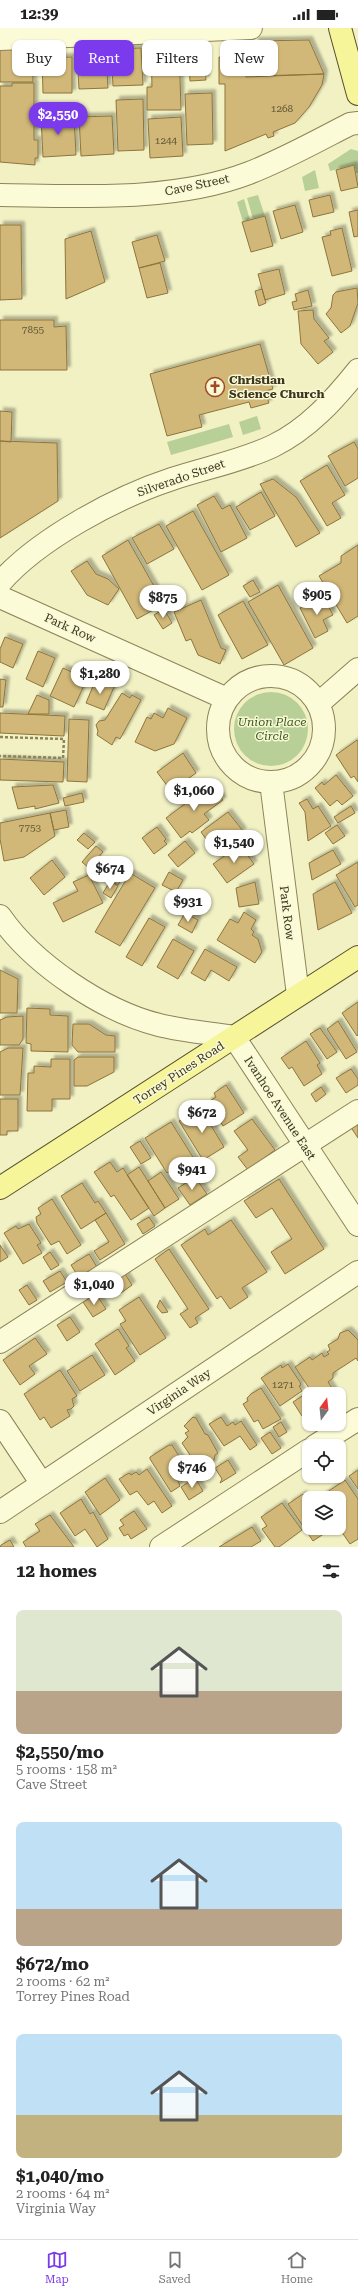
<!DOCTYPE html>
<meta charset="utf-8">
<style>
body{margin:0;font-family:"Roboto Serif",serif;background:#f6f6f6;color:#222;height:100vh;display:flex;flex-direction:column;font-size:15px;white-space:nowrap}
*{box-sizing:border-box;margin:0}
p{font-size:13px;color:#767676}
.icon{flex:none;width:22px;height:22px;fill:none;stroke:currentColor;stroke-width:2;stroke-linecap:round;stroke-linejoin:round}
.map{position:relative;height:1519px;overflow:hidden}
.details{display:flex;flex-direction:column;background:#fff;flex:1}
.details>*{flex:none}
.banner{position:absolute;left:12px;top:12px;width:334px;height:36px;display:flex;gap:8px}
.needle{width:26px;rotate:15deg}
.controls{position:absolute;left:302px;top:1359px;display:grid;gap:8px}
.controls a{display:grid;place-items:center;width:44px;height:44px;border-radius:8px;background:#fff;box-shadow:0 1px 3px #0004;font-size:20px}
.price{position:absolute;translate:-50% -34px;padding:0 9px;border-radius:14px;background:#fff;color:#222;font-size:13px;line-height:26px;filter:drop-shadow(0 1px 2px #0008)}
.price::after{content:'';position:absolute;left:50%;top:24px;width:12px;height:9px;margin-left:-6px;background:inherit;clip-path:polygon(0 0,100% 0,50% 100%)}
.price.active{background:#7c3aed;color:#fff}
ul{padding:0;list-style:none}
li{display:grid;align-content:center;gap:8px;height:212px;padding:0 16px}
li span{display:grid;place-items:center;height:124px;border-radius:8px;color:#555}
li>.icon{margin-inline-start:auto}
span .icon{width:72px;height:72px;fill:#fffc;stroke-width:1}
li b{font-size:17px}
h2{display:flex;justify-content:space-between;align-items:center;height:48px;padding:0 16px;font-size:17px}
.tag{padding:0 14px;border-radius:8px;background:#fff;box-shadow:0 1px 3px #0004;font-size:14px;line-height:36px}
.tag.active{background:#7c3aed;color:#fff}
.status{display:flex;justify-content:space-between;align-items:center;height:28px;padding:0 20px;background:#fff;direction:ltr}
.status svg{height:11px;fill:currentColor}
.menu{display:flex;justify-content:space-around;align-items:center;height:56px;border-top:1px solid #e0e0e0;background:#fff;font-size:11px;color:#767676}
.menu a{display:grid;justify-items:center;gap:2px}
.menu .active{color:#7c3aed}
.map>svg:first-child{display:block}
</style>
<div class="status"><b>12:39</b><svg viewBox="0 0 49 12"><path d="M0 12V9h3v3zM5 12V6h3v6zM10 12V3h3v9zM15 12V0h3v12zM26 1h20v11H26zM47 4h2v5h-2z"/></svg></div>
<div class="map">
<svg width="358" height="1519" viewBox="0 0 358 1519">
<defs>
<filter id="shadow"><feDropShadow dx="3.5" dy="-3.5" stdDeviation="1" flood-color="#0004"/></filter>
</defs>
<rect width="100%" height="100%" fill="#f1f1c4"/>
<path fill="#b8d097" d="M351,121L358,123V145H356L354,137L330,143L328,136Z
M315,142L319,160L305,163L302,149Z
M258,167L265,188L253,191L247,170Z
M244,171L250,192L243,194L237,174Z
M257,388L261,401L243,407L239,394Z
M229,396L233,409L171,427L167,414Z
M234 701a37 37 0 1 1 74 0a37 37 0 1 1-74 0Z"/>
<path fill="#d1b878" stroke="#8e753d" filter="url(#shadow)" d="M309,12L324,46L256,48L255,13Z
M204,16L206,52L190,53L188,18Z
M151,19H179L181,82H147V59H152Z
M32,20L33,54H0V21Z
M141,20L143,57L113,58L111,21Z
M106,27L108,60L79,61L77,28Z
M72,29V65H43L42,30Z
M219,29H246V49L324,46L322,57L309,79L295,95L273,104L274,108L268,110L266,106L225,123V56H219Z
M12,55H34V112H38V130H35V137L0,134V58H12Z
M212,65L213,116L187,117L185,66Z
M143,71L144,122L118,123L116,72Z
M74,88L76,127L43,129L41,90Z
M112,88L114,126L81,128L79,89Z
M181,89L183,128L150,130L148,91Z
M354,137L358,159L341,163L336,142Z
M330,167L334,184L313,189L309,172Z
M295,177L303,204L281,211L273,183Z
M358,182V208L354,209L349,184Z
M265,188L273,218L251,224L242,194Z
M0,197H21L22,271L0,272Z
M342,200L352,243L332,248L322,209L331,207L330,203Z
M91,203L105,254L66,271L65,211Z
M157,207L165,233L139,240L132,214Z
M160,235L168,265L147,270L139,240Z
M279,241L285,266L265,272L258,246Z
M357,260L358,275L350,298L341,305L326,286L331,280L333,267L336,264Z
M262,261L266,275L259,278L255,263Z
M308,262L312,278L294,282L292,274L297,273L295,266Z
M313,282L314,291L329,310L324,313L333,324L318,336L301,316L298,283Z
M0,292H54V299L66,298L67,342H0Z
M260,316L273,361L265,363L269,375L251,380L249,374L199,387L202,399L167,408L150,346Z
M0,383L12,384L11,414L0,413Z
M0,413L57,415L58,473L0,510Z
M354,414L358,421V450L345,458L328,428Z
M327,437L345,467L332,475L341,490L327,498L300,453Z
M273,451L296,469L320,505L296,519L260,456Z
M261,464L275,488L250,502L236,479Z
M214,468L222,481L230,477L247,510L221,524L197,477Z
M193,483L229,547L202,562L166,498Z
M159,496L174,521L147,536L132,510Z
M128,512L164,576L137,591L102,528Z
M358,517V588L347,595L319,548L341,535V528Z
M87,533L96,546L108,551L119,561L108,577L87,567L71,543Z
M253,552L260,564L250,569L243,558Z
M278,557L313,620L284,637L248,574Z
M323,568L333,587L323,592L328,603L315,610L300,580Z
M201,572L221,620L226,622L220,636L198,627L191,611L186,613L174,584Z
M243,573L268,617L242,631L218,587Z
M164,581L172,595L163,601L154,587Z
M5,609L23,616L13,640L0,634V621Z
M38,623L55,630L43,659L26,651Z
M63,640L87,651L74,679L50,668Z
M0,651L6,652L3,679H0Z
M96,651L114,659L104,682L86,675Z
M122,665L130,670L132,667L141,672L120,711L116,709L112,717L97,707L98,703L96,697L99,693L105,692Z
M37,667L49,672V686H28Z
M168,680L187,690L174,716L155,723L135,714L147,689L151,691L154,685L163,690Z
M0,685L65,688L64,708L0,705Z
M69,691L89,692L87,754L67,753Z
M357,712L358,714V754L354,748L351,750L336,727Z
M183,725L196,745L171,763L157,744Z
M0,731L64,734L63,754L0,752Z
M336,747L353,768L342,777L337,772L330,778L315,760L322,754L324,757Z
M53,757L59,775L35,781V778L18,781L12,759Z
M209,758L215,767L218,765L223,772L204,786L209,792L192,805L190,803L181,810L166,790Z
M82,765L84,774L65,778L63,770Z
M307,771L313,781L318,778L331,798L308,813L305,784L299,775Z
M351,778L355,785L338,795L334,789Z
M66,782L69,799L54,802L50,785Z
M228,784L243,803L215,824L201,804Z
M50,785L55,808L24,829L4,833L0,811V795Z
M337,797L345,808L333,816L325,805Z
M157,799L166,811L164,813L167,816L154,826L142,810Z
M84,805L95,814L88,821L77,812Z
M185,813L195,825L178,839L168,827Z
M240,817L254,836L227,855L213,836Z
M96,818L103,824L89,840L82,834Z
M333,822L341,836L312,852L309,835Z
M52,832L65,849L44,867L30,850Z
M358,834V877L355,879L336,847Z
M116,839L125,845L118,857L109,851Z
M169,844L183,852L176,864L162,857Z
M130,845L155,860L120,918L95,904Z
M89,847L103,875L63,894L53,875L78,863L73,854Z
M110,853L118,858L111,870L103,865Z
M255,854L259,876L239,879L236,860Z
M335,854L352,885L318,902L313,866Z
M244,884L256,892L251,901L254,904L252,907L258,911L262,924L255,935L217,912L230,891L238,895Z
M185,885L198,892L192,905L178,897Z
M149,890L165,899L142,938L126,929Z
M173,911L194,923L178,951L157,939Z
M205,921L237,939L229,953L211,942L205,953L191,945Z
M0,942L18,951L17,985H0Z
M358,974V1007L357,1008L342,985Z
M27,980L50,981V987L68,988V1024L31,1023V1016L26,1015Z
M23,988V1011L19,1017H0V992L7,989Z
M338,993L357,1024L346,1031L327,1001Z
M73,996H89L106,1007L115,1008V1024H78L72,1017Z
M320,1000L337,1024L327,1031L310,1006Z
M306,1013L320,1035L317,1037L322,1046L304,1058L292,1039L289,1041L281,1030Z
M8,1020H23L20,1067H0V1024Z
M78,1029H114V1044L87,1058H74V1032Z
M51,1031H70V1071H52V1083H27L28,1045H34V1038L51,1039Z
M351,1041L358,1051V1057L346,1065L336,1050Z
M226,1057L244,1085L223,1098L208,1074L216,1069L214,1065Z
M321,1059L326,1066L316,1074L311,1066Z
M0,1071H18V1103H7V1107H0Z
M201,1081L224,1119L203,1132L179,1093Z
M252,1091L275,1122L248,1142L238,1129L248,1122L234,1103Z
M358,1093V1110L350,1098Z
M171,1094L196,1134L176,1146L173,1141L167,1145L145,1110Z
M140,1113L151,1130L141,1136L130,1119Z
M110,1134L117,1144L123,1140L149,1180L131,1192L114,1167L111,1169L94,1144Z
M139,1139L165,1180L154,1188L127,1147Z
M161,1144L179,1171L165,1180L148,1153Z
M195,1149L207,1166L190,1177L178,1160Z
M279,1151L324,1221L285,1246L271,1224L292,1211L272,1180L256,1190L244,1173Z
M82,1155L95,1175L98,1173L106,1185L81,1201L61,1168Z
M52,1171L81,1217L67,1226L59,1213L51,1217L37,1195L36,1189L41,1186L38,1180Z
M106,1185L125,1216L100,1232L94,1223L109,1214L95,1192Z
M149,1189L155,1198L143,1206L137,1196Z
M231,1192L267,1244L242,1260L248,1269L230,1281L221,1268L217,1271L181,1217L205,1201L208,1207Z
M29,1196L41,1215L37,1217L42,1225L23,1236L4,1205L16,1198L18,1201Z
M0,1217L8,1229L0,1234Z
M169,1221L209,1281L195,1290L198,1295L190,1300L180,1286L188,1281L155,1231Z
M50,1224L59,1237L51,1242L43,1229Z
M89,1226L97,1239L79,1250L71,1237Z
M60,1243L67,1254L50,1264L43,1253Z
M125,1246L132,1257L121,1265L114,1253Z
M27,1257L37,1272L29,1277L19,1262Z
M96,1266L106,1281L93,1289L83,1274Z
M139,1269L166,1310L140,1327L120,1296L126,1293L119,1282Z
M160,1272L168,1284L162,1285L157,1279Z
M70,1289L80,1304L67,1313L57,1297Z
M118,1301L129,1318L126,1320L135,1333L115,1347L95,1316Z
M348,1302L358,1312V1333L356,1330L333,1345V1350L328,1354L334,1363L329,1366H313L295,1339L310,1329L312,1332L322,1325L324,1329L329,1326L327,1324L330,1322L328,1317L338,1311L340,1305Z
M35,1310L47,1326L29,1338L35,1346L20,1357L3,1332Z
M92,1327L105,1347L80,1363L67,1343Z
M288,1336L300,1354L301,1357L299,1358L302,1363L280,1378L261,1350L281,1337L282,1340Z
M60,1342L77,1368L72,1371L74,1378L71,1381L67,1382L70,1388L51,1400L44,1389L40,1392L24,1366Z
M261,1360L281,1391L263,1401L258,1392L254,1394L243,1376L248,1373L247,1370L251,1366Z
M307,1365L309,1369V1384L302,1388L293,1374Z
M193,1389L196,1390L205,1406L208,1407L218,1425L215,1427L213,1436L210,1438L202,1436L198,1430L194,1433L182,1415L188,1409L185,1405L189,1403L184,1398Z
M221,1389L227,1398L233,1394L235,1397L241,1393L257,1417L250,1422L240,1408L224,1418L209,1396Z
M281,1394L287,1404L279,1409L273,1399Z
M270,1404L281,1420L272,1426L261,1410Z
M169,1417H172L187,1441L177,1450L180,1458L171,1464L150,1431V1429Z
M228,1432L236,1445L220,1455L222,1451L215,1440Z
M147,1441L172,1478L162,1485L154,1473L148,1477L137,1463L130,1467L119,1451L129,1445L131,1447L136,1444L139,1447Z
M358,1442V1461L349,1448Z
M105,1450L120,1472L100,1487L85,1464Z
M195,1450L203,1463L189,1472L181,1459Z
M345,1452L358,1471V1511L350,1516L339,1500V1470L320,1469Z
M303,1466L309,1475V1500H326L328,1503L313,1513L288,1476Z
M81,1471L90,1486L93,1484L108,1511L97,1519L85,1501L75,1508L60,1485Z
M282,1475L302,1502L279,1519H275L262,1501L267,1498L261,1489Z
M134,1483L147,1501L131,1511L128,1506L124,1508L119,1500L124,1497L120,1492Z
M50,1487L74,1519H26L23,1514L40,1503L35,1496Z
M252,1499L261,1513L251,1519H219Z
M10,1512L14,1519H0L1,1517Z"/>
<g fill="none" stroke-linecap="round" stroke-linejoin="round">
<defs>
<path id="minor" d="M0,11L251,0
M0,167C79,168 174,174 249,145C283,132 317,113 350,96L358,95
M0,555C38,511 117,469 172,451C205,440 242,433 273,418C308,401 334,372 358,342
M0,569L227,671
M218 701a53 53 0 1 1 106 0a53 53 0 1 1-106 0Z
M318,676L358,641
M271,754L298,967
M0,888C33,936 103,983 159,997C183,1003 209,1005 234,1009L358,1197
M0,1314L358,1083
M0,1393L42,1456
M315,1418L358,1391
M0,1484L358,1244
M161,1519L309,1422"/>
<path id="major" d="M340,0L358,66
M0,1160L358,929"/>
</defs>
<use href="#minor" stroke="#8d8459" stroke-width="24"/>
<use href="#major" stroke="#5b502d" stroke-width="24"/>
<path stroke="#8d8459" stroke-width="2.5" stroke-dasharray="3 2" stroke-linecap="butt" d="M0,709L64,711L63,730L0,728"/>
<use href="#minor" stroke="#fbfbd8" stroke-width="22"/>
<use href="#major" stroke="#f6f59a" stroke-width="22"/>
</g>
<defs>
<symbol id="church-ring" viewBox="-11 -11 22 22"><circle r="9.5" fill="#f8f8d4" stroke="#a04925" stroke-width="1.5"/><path d="M-1.2-6h2.4v3.5h3.3v2.4h-3.3V6h-2.4V-.1h-3.3v-2.4h3.3Z" fill="#a04925"/></symbol>
</defs>
<g fill-rule="evenodd">
<use href="#church-ring" x="204" y="348" width="22" height="22"/>
</g>
<g text-anchor="middle" dominant-baseline="central" stroke-width="3" stroke-linejoin="round" paint-order="stroke">
<g font-size="10" fill="#615634">
<text x="282" y="80">1268</text>
<text x="166" y="112">1244</text>
<text x="33" y="301">7855</text>
<text x="30" y="799">7753</text>
<text x="283" y="1356">1271</text>
</g>
<g font-size="12" fill="#3c361e" stroke="#f8f8d4">
<text transform="translate(197 157) rotate(-12)">Cave Street</text>
<text transform="translate(181 450) rotate(-19)">Silverado Street</text>
<text transform="translate(70 600) rotate(24)">Park Row</text>
<text transform="translate(287 885) rotate(83)">Park Row</text>
<text transform="translate(179 1045) rotate(-33)">Torrey Pines Road</text>
<text transform="translate(280 1080) rotate(57)">Ivanhoe Avenue East</text>
<text transform="translate(179 1364) rotate(-34)">Virginia Way</text>
</g>
<g font-size="12" font-weight="bold" fill="#3c361e" stroke="#f8f8d4" text-anchor="start">
<text x="229" y="352">Christian<tspan x="229" dy="14">Science Church</tspan></text>
</g>
<g font-size="12" font-style="italic" fill="#3c5a23" stroke="#f8f8d4">
<text x="272" y="694">Union Place<tspan x="272" dy="14">Circle</tspan></text>
</g>
</g>
</svg>
<div class="controls">
<a><svg class="needle" viewBox="-14 -14 28 28"><path d="M0-13l5 13h-10z" fill="#e53935"/><path d="M0 13l5-13h-10z" fill="#767676"/></svg></a>
<a><svg class="icon" aria-label="locate" viewBox="0 0 24 24"><circle cx="12" cy="12" r="6"/><path d="M12 2v4M12 18v4M2 12h4M18 12h4"/></svg></a>
<a><svg class="icon" aria-label="layers" viewBox="0 0 24 24"><path d="M12 4l9 5-9 5-9-5zM3 14l9 5 9-5"/></svg></a>
</div>
<b class="price active" style="left:58px;top:108px">$2,550</b>
<b class="price" style="left:317px;top:588px">$905</b>
<b class="price" style="left:163px;top:591px">$875</b>
<b class="price" style="left:100px;top:667px">$1,280</b>
<b class="price" style="left:194px;top:784px">$1,060</b>
<b class="price" style="left:234px;top:836px">$1,540</b>
<b class="price" style="left:110px;top:862px">$674</b>
<b class="price" style="left:188px;top:895px">$931</b>
<b class="price" style="left:202px;top:1106px">$672</b>
<b class="price" style="left:192px;top:1163px">$941</b>
<b class="price" style="left:94px;top:1278px">$1,040</b>
<b class="price" style="left:192px;top:1461px">$746</b>
<div class="banner">
<a class="tag">Buy</a>
<a class="tag active">Rent</a>
<a class="tag">Filters</a>
<a class="tag">New</a>
</div>
</div>
<section class="details">
<h2>12 homes<svg class="icon" aria-label="filters" viewBox="0 0 24 24"><path d="M4 7h16M4 17h16"/><circle cx="9" cy="7" r="2"/><circle cx="15" cy="17" r="2"/></svg></h2>
<ul>
<li><span style="background:linear-gradient(#dfe7d0 65%,#b9a48a 0)"><svg class="icon" aria-label="home" viewBox="0 0 24 24"><path d="M3 11l9-7 9 7M6 9v11h12V9"/></svg></span><div><b>$2,550/mo</b><p>5 rooms · 158 m²</p><p>Cave Street</p></div></li>
<li><span style="background:linear-gradient(#bfe0f5 70%,#b9a48a 0)"><svg class="icon" aria-label="home" viewBox="0 0 24 24"><path d="M3 11l9-7 9 7M6 9v11h12V9"/></svg></span><div><b>$672/mo</b><p>2 rooms · 62 m²</p><p>Torrey Pines Road</p></div></li>
<li><span style="background:linear-gradient(#bfe0f5 65%,#c2b280 0)"><svg class="icon" aria-label="home" viewBox="0 0 24 24"><path d="M3 11l9-7 9 7M6 9v11h12V9"/></svg></span><div><b>$1,040/mo</b><p>2 rooms · 64 m²</p><p>Virginia Way</p></div></li>
</ul>
</section>
<nav class="menu">
<a class="active"><svg class="icon" aria-label="map" viewBox="0 0 24 24"><path d="M3 6l6-2 6 2 6-2v14l-6 2-6-2-6 2zM9 4v14M15 6v14"/></svg>Map</a>
<a><svg class="icon" aria-label="saved" viewBox="0 0 24 24"><path d="M7 4h10v16l-5-4-5 4z"/></svg>Saved</a>
<a><svg class="icon" aria-label="home" viewBox="0 0 24 24"><path d="M3 11l9-7 9 7M6 9v11h12V9"/></svg>Home</a>
</nav>
